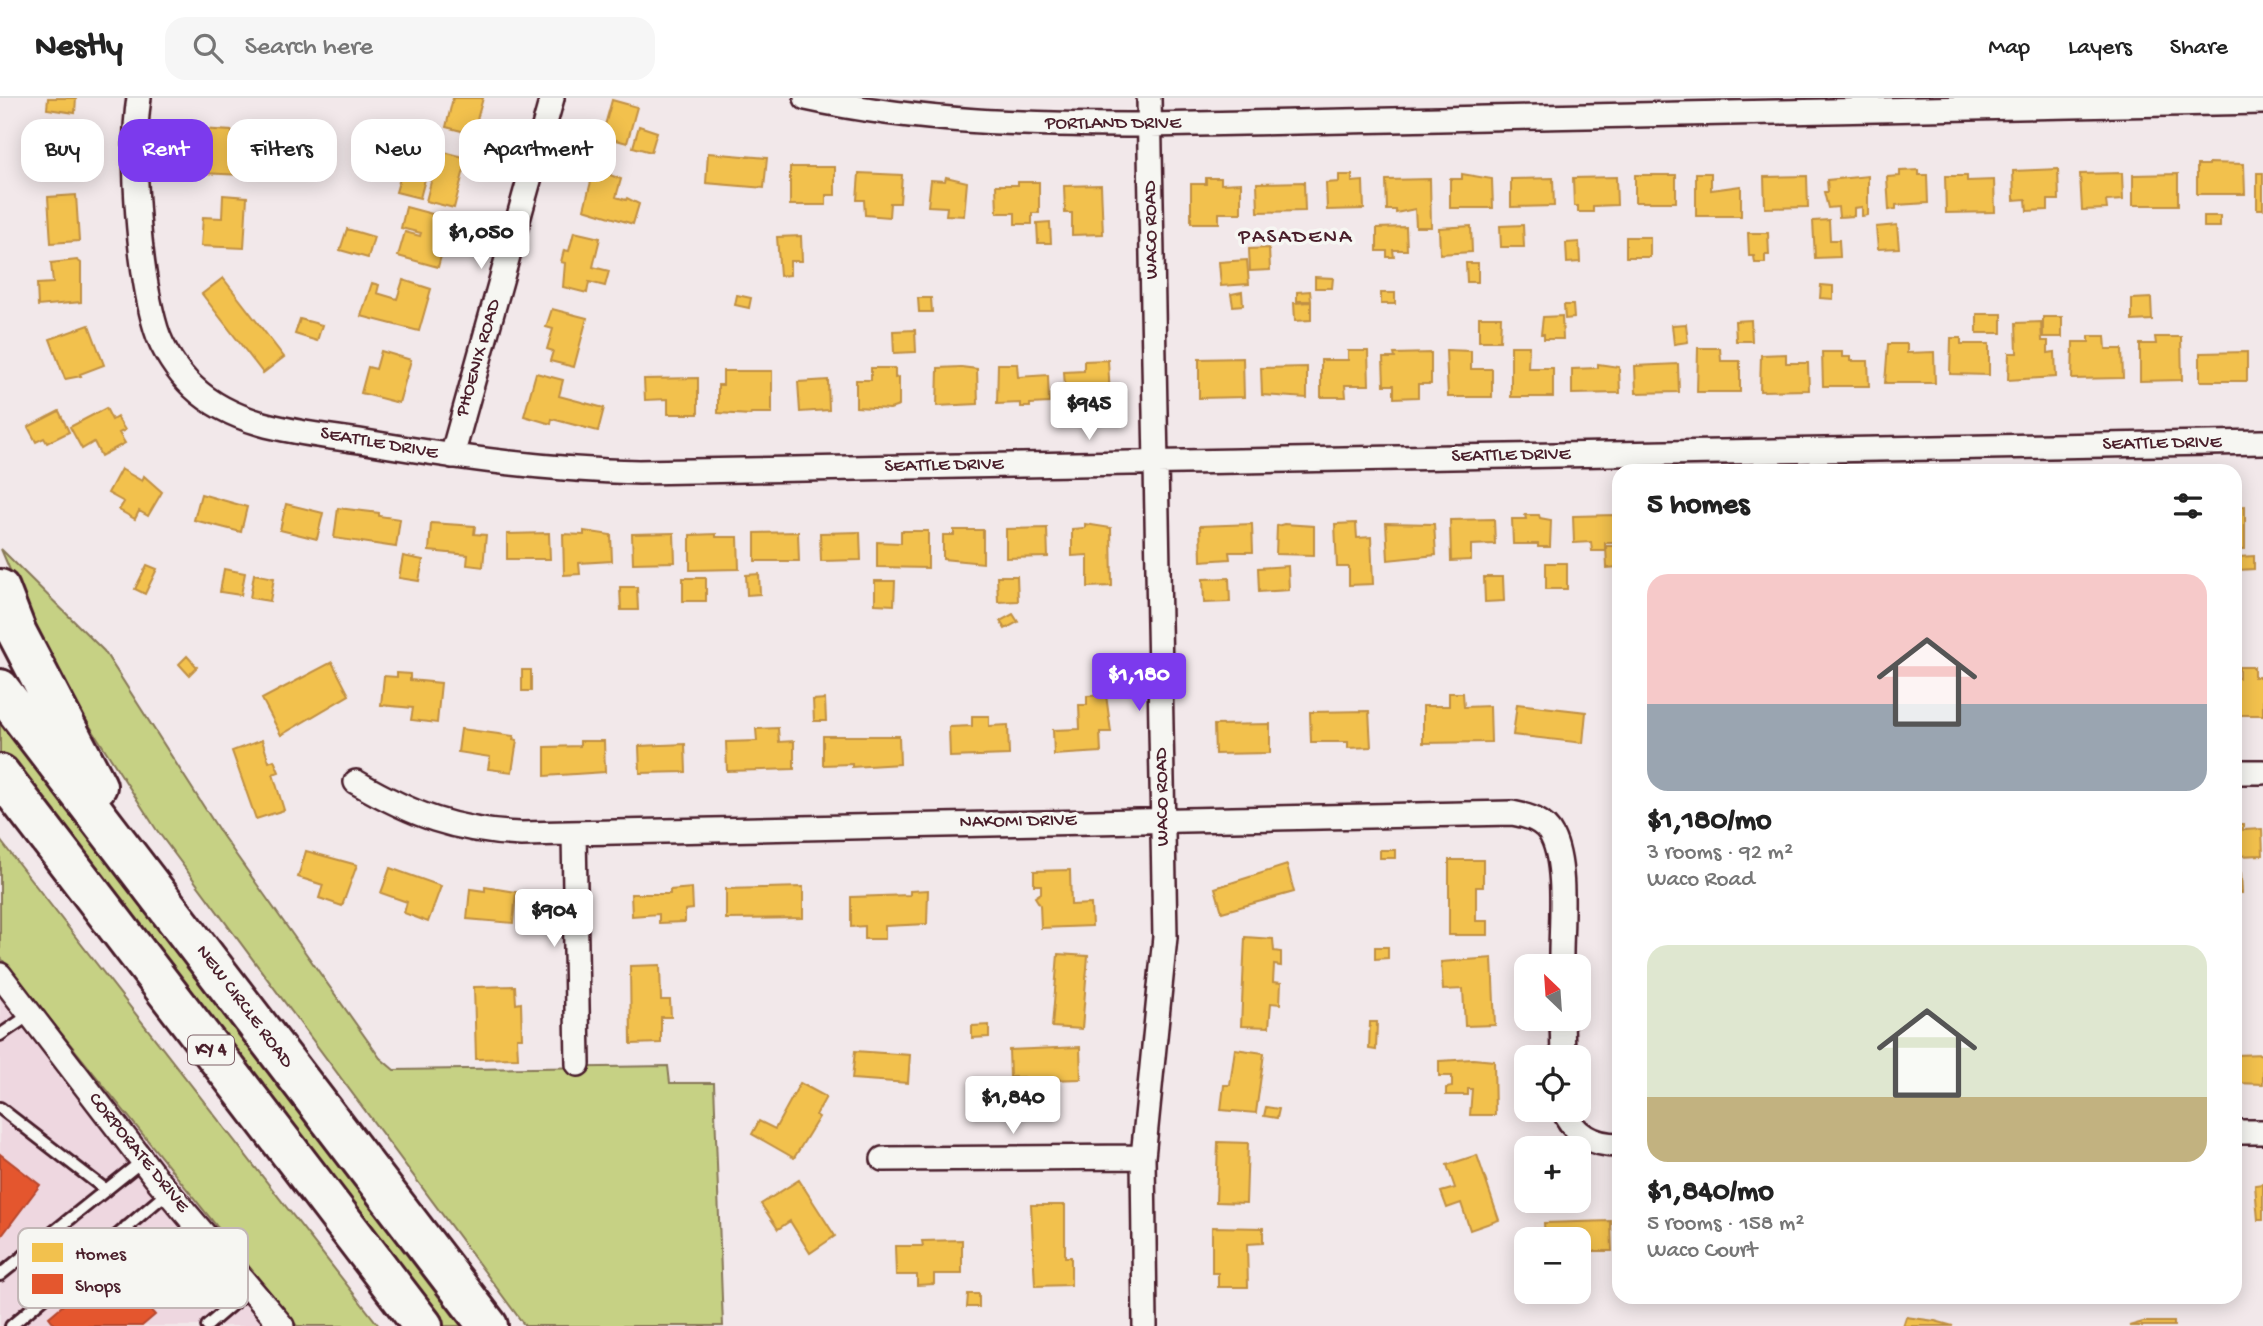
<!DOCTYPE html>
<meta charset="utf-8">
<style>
body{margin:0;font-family:"Gochi Hand",sans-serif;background:#f6f6f6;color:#222;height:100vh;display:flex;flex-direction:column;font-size:26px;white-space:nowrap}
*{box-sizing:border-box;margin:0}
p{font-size:23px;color:#767676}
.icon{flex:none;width:38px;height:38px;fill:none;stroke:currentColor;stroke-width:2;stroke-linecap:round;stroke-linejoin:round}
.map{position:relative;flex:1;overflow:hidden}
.drawer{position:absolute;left:1612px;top:366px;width:630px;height:840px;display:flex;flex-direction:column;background:#fff;border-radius:21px;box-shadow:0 4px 18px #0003}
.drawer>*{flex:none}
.top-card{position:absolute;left:21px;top:21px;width:665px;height:63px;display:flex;gap:14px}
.needle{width:46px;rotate:335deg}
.tools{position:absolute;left:1514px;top:856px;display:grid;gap:14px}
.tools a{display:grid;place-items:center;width:77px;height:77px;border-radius:14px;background:#fff;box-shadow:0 4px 18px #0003;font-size:35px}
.price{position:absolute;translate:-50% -60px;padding:0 16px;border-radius:7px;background:#fff;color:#222;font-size:23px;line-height:46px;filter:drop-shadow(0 2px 4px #0008)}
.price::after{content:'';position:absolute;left:50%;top:42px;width:21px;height:16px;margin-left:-10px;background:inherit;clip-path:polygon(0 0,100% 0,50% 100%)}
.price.selected{background:#7c3aed;color:#fff}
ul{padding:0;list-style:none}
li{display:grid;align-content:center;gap:14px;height:371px;padding:0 35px}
li span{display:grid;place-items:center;height:217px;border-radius:21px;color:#555}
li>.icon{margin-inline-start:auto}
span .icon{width:126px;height:126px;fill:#fffc;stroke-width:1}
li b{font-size:30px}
h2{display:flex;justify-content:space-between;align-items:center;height:84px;padding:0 35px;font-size:30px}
.pill{padding:0 24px;border-radius:21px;background:#fff;box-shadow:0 4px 18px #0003;font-size:24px;line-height:63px}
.pill.selected{background:#7c3aed;color:#fff}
header{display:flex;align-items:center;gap:42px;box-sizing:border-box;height:98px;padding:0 35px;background:#fff;border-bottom:2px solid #e0e0e0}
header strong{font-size:33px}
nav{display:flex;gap:38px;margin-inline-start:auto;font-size:24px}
.search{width:490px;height:63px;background:#f6f6f6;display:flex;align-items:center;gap:18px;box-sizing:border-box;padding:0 24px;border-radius:21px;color:#767676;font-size:26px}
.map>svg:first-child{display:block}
</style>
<header>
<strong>Nestly</strong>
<div class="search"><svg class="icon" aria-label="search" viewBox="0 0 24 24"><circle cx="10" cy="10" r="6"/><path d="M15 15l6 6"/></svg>Search here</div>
<nav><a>Map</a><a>Layers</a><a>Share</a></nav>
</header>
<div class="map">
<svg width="2263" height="1228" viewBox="0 0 2263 1228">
<rect width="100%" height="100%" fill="#f2e8ea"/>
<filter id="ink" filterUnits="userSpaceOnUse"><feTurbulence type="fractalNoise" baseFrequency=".0143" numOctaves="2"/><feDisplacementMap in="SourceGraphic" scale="14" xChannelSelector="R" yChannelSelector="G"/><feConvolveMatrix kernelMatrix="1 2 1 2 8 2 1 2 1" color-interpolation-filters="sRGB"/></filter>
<g filter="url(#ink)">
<path fill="#eed7e0" d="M0,859L6,865L297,1228H0Z"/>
<path fill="#c6d184" stroke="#887858" stroke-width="2" d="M1,451L104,553L222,737L380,960L394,972L668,968L670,985H714L723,1228H525L156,731L50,566Z
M0,624L461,1228H436L0,658Z
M0,742L379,1228H297L0,859Z"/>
<path fill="#f2c14e" stroke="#c09044" stroke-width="2" d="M48,0H76L75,15L47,11Z
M453,0H483L473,36L446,29Z
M612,2L637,9L627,45L602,38Z
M639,28L657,34L651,54L633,49Z
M200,31L232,33L231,58H244L243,77L201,75Z
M46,35L74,36L73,79L45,78Z
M410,45L467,60L454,110L426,103L434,72L428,70L420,100L396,94Z
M708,55L767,60L764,90L706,85Z
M596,64L612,69L610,77L621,81L616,99L626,102L627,100L639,106L633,126L584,111Z
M2209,65L2244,66L2245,96H2197V67H2209Z
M790,69H835V97H826V107H790Z
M2058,71L2059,102H2048V112L2027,113L2026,101L2014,102L2013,73Z
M1919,72V77H1927L1928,105L1896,107V111L1889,112L1887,79L1900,78V73Z
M859,75L902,77L900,105H890L889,119L865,117L864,102H857Z
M1696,75H1711V92L1741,88V118H1696Z
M2122,75L2123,102L2106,103L2107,111L2082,112L2080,76Z
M2257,75H2263V111H2257Z
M1462,76L1492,81L1493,110H1450V81H1462Z
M2178,76V107H2133V77Z
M1339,77H1352V84L1363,83L1364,111L1327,112L1326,85L1339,84Z
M1635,77H1676V104H1635Z
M1807,78L1808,109L1765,110L1764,79Z
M1868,78V117L1862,118V109L1854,110V118L1839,119L1838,109L1828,110L1824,94H1828L1827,82Z
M1945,78H1967V83L1994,82L1995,114L1946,115Z
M946,79L967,84L964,118L946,117L947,109L928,108L931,82L945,83Z
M1616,79L1617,107L1593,108V114H1578V108H1574L1573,80Z
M1206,80H1221V86L1241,85V115H1219V125H1191V86H1206Z
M1553,80L1554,108L1511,109V81Z
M1430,81L1431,129H1416L1415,111L1396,115V112H1387L1386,82Z
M1018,84H1039V115H1032V126H1015V115H997L996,87H1018Z
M1304,84L1305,113L1258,114L1257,85Z
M1101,87L1103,136L1072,137V115H1065L1064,88Z
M76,97L79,143L51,145L48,99Z
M223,97L247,99L244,150L201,148L203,119L222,120Z
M406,109L451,121L438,169L398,158L405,134L420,138L421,135L401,130Z
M2204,118H2220V129H2204Z
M1829,122L1830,142H1839L1840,159L1815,160L1813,123Z
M1050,124L1051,145H1038L1037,125Z
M1523,127L1524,149H1501L1500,128Z
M1897,127L1899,150L1878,151L1876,129Z
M1471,128L1472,154L1440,156L1439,130Z
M1406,129L1407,152H1393L1394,159H1387V153H1377V130Z
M347,131L374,139L368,160L340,152Z
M574,134L600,140L593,169L609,173L605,188L589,184L587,195L563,189L565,165L561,164L564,152L569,153Z
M1748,135H1768L1769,157H1765V165H1755L1754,158H1749Z
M801,138L802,163H790V177L780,178L777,139Z
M1626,139H1650V159H1626Z
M1579,144L1580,164L1567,165L1566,145Z
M1269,150L1270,172L1250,173L1249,151Z
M77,162L81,165V204L38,208L37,186L53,185L51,165Z
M1247,162L1249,186L1221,188L1219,164Z
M1466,165H1478V184H1467Z
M1315,179L1333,180L1332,190H1315Z
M223,180L284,259L263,275L202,196Z
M403,182L431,191L419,233L361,218L372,185L379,187L377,195L397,201Z
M1821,187L1833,188V201L1820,200Z
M1310,193L1311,203H1297V194Z
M1242,194L1243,207L1233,208L1231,196Z
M1381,195H1395V206H1381Z
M737,197L751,200L749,210L735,207Z
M918,200H931L932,214H919Z
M2151,200L2152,222L2132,223V201Z
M1311,204V222L1295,223L1294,205Z
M1564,207H1573L1574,220L1565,221Z
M552,211L587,220L574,269L550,263L553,253L547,251L553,231L546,229Z
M1977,216H2002V235H1977Z
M1562,218L1563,241H1544V236H1541L1543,219Z
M1479,219H1501L1500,243H1479Z
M2043,219H2062V239H2043Z
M300,221L322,227L317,243L295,236Z
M1751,222L1752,243H1736L1735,223Z
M2041,224L2042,243H2048V255L2055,254L2056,279L2008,282L2009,255H2017L2016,225Z
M1686,226L1688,244L1674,246L1672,227Z
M89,227L104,267L80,276L81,278L65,281L50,241Z
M915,232L916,254L894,255L893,233Z
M2089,238H2105L2106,251H2122L2123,280L2072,281L2073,244H2089Z
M2155,239H2181L2182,282L2140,283V246H2156Z
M1951,240H1961V246H1989V277L1950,276Z
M1888,246H1907V255L1934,254L1935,285H1885Z
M1511,248H1529L1528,270H1553V299H1511Z
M1698,250H1720L1721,263H1740V294H1697Z
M1446,252L1471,253V271H1492V299H1448Z
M381,253L411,262L399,305L361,295L368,269L376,271Z
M1348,253H1368L1369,287H1345L1346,299H1321V262H1348Z
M1822,254H1842V259H1850V263H1868L1869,288H1823Z
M2247,254V283H2200V255Z
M1431,255V286H1418V299L1394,300V287H1384L1383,260H1395L1394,256Z
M1786,256V265H1808L1809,292L1760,293L1761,257Z
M1243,260L1244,299L1199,300V261Z
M1108,262L1110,299L1083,301V305L1066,306L1064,274L1084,273V263Z
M998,266H1017L1018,279L1048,277L1049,305L1030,306V309H1021V305L997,306Z
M1598,266L1619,269L1620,295L1572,296V271L1598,270Z
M1678,266L1679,294L1636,295L1635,268Z
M961,269L977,271L978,306L937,308L938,270Z
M1307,269V300L1262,297L1261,270Z
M871,270H895V280L899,279V308L890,311L856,309V282H871Z
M723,273H772V315H751L750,317L718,315V287H723Z
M536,275L563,282L559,298L604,310L598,333L552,321L551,326L524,318Z
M698,280V316H668V301L645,302L644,281Z
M828,282L829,312L800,314L798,284Z
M106,310L112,322L117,319L125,332L119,335L125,345L101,358L94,344L82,351L70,329Z
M59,313L69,334L47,345L44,340L36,344L28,329Z
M121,371L142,383L144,378L162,394L148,418L139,413L135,421L119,412L124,404L108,395Z
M201,396L247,409L241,434L194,422Z
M286,406L323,415L317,441L280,432Z
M2245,408V451H2235V409Z
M338,410L379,415V418L400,421L396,449L334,440Z
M1525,417H1539L1540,420L1551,422L1550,449H1538V446H1513L1512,421H1526Z
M1615,417V445H1605V453H1592L1591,444L1574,445L1573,418Z
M1494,421L1495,446L1471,447V462L1451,463L1450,422Z
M431,425L475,428L474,436L486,437L483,469L467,467L468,457L429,453Z
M1356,425L1357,440L1371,439L1373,486L1349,487V469H1337L1335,426Z
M1386,425L1434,426L1436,457L1388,462Z
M1085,426L1111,430L1112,488L1088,489V457L1072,458V431L1085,430Z
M1252,426L1253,454H1229L1230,461L1201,463L1200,428Z
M1284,426L1314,428V457L1276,456L1277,428Z
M1047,430L1048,459L1006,460V431Z
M954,432H983V465L943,461V437H954Z
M584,433L611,437L612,463L579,465L580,476L564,477L563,436L584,437Z
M901,433H928V470L877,469V444L901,445Z
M798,434L799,463H755V435Z
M860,434L861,462L821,463L820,435Z
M549,435L550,461H507V436Z
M674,435L675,464L633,465L632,436Z
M716,436V439H738L739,471L690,472V437Z
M1606,448H1619V469L1607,470Z
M403,458L423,462L419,483L399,480Z
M2254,458V471L2238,472V459Z
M1546,465H1567V491H1546Z
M147,467L157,471L145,496L135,491Z
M1288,468L1289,492L1259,494L1258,470Z
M224,471L245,475L241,497L220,494Z
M254,476L274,480L270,503L250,500Z
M759,476L760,496L747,497L746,477Z
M997,478H1017L1018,503L998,504Z
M1484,479H1503L1504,503L1485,504Z
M683,480H706V503H683Z
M1229,480L1230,504L1204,505L1203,481Z
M875,483H895L894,507L875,506Z
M620,489H637L638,512H621Z
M1013,516L1018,524L1005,531L1000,523Z
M187,558L197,569L189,577L179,566Z
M332,564L349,597L281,637L262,601Z
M2239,569H2254V579H2263V617H2235V580H2239Z
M522,572H531V593H522Z
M397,575L410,576V582L441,585L437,625L411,622L413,610L381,607L384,578L397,579Z
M1449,595H1463L1464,609L1490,608L1491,644L1423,645V608H1449Z
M1106,597L1111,634H1100L1101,654L1054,657L1053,632L1080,631L1079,607H1087V598Z
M825,601L826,623H814L813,602Z
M1517,606L1586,614L1583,645L1513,637Z
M1369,613L1371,649L1348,650V644H1311L1310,614Z
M972,618H989V628L1008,627L1009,657L950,659L949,629L972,628Z
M1270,626V655L1215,656L1214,627Z
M778,630L779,644L794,643V671L727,673L726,644L757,643L756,631Z
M461,631L514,638L513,641L517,642L512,674L488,671L490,659L458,654Z
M823,638H899L900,666L852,669V666L823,667Z
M262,642L269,664L274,662L279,674L273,676L284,712L256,721L232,653Z
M580,643H604L605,674L545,678V649L580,648Z
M685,646L686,674L640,675L639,648Z
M2235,726H2243V732L2262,731L2263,757L2237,758V766H2235Z
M1380,752H1395V760H1380Z
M306,753L357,767L342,808L319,800L323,787L298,779Z
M1449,762H1483V789H1476V823H1488V837H1449Z
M1287,767L1294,794L1222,814L1215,790Z
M390,770L441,788L428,824L404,815L407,804L381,795Z
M1070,772L1071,807L1091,806L1092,828L1041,830L1040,807L1035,799L1041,795V787H1034V773Z
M2235,775H2241L2242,795H2235Z
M485,789L516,794L513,825L467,821L470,791L485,793Z
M803,789V820L726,821V791Z
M692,790L693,811L685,812V824L659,825V816L632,818L631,796H670V792Z
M928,792L927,826L885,828V841H865V828L851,829V799L910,797V793Z
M1245,839L1273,841L1274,853L1281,854V868L1274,867L1273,884L1281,885L1280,906L1271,905L1269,929L1241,928Z
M1375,849H1388V860L1375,861Z
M1058,856L1088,858L1082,931L1052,929Z
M1492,860L1495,927L1465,928L1463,891L1443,892L1441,864Z
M660,867L661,902H670L671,919H661V945L631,946L630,868Z
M515,888L516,906L521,905L522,940H517L518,960L476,961L474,889Z
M1370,924H1377L1376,952L1369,951Z
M989,927V939L972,940V928Z
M1080,949L1081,981L1049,982V1001H1024V979H1010L1009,952Z
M1235,951L1264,955L1256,1015L1221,1012L1224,987H1230Z
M855,953L910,957L908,985L852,981Z
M2263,956V986L2235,985V957Z
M1473,961L1494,963L1495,1017H1470L1472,991H1468V997H1446V990L1452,989V978H1439V963Z
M800,985L826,999L816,1017L819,1019L794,1060L752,1036L759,1023L775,1031Z
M1266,1009L1279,1011L1277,1020L1264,1018Z
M1218,1044L1248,1045L1246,1105L1216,1104Z
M1477,1057L1499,1122L1470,1132L1461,1105L1447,1110L1441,1094L1455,1090L1447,1067Z
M799,1082L835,1138L810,1155L790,1123L778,1131L761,1106Z
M2263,1086V1122H2258L2255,1087Z
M1031,1107H1065V1159H1071V1187L1035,1188Z
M1611,1123L1612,1153H1591L1592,1164H1578V1141H1545L1544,1125Z
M1212,1129L1263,1130V1145L1247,1146L1248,1189H1218V1175H1212Z
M962,1142V1176H934V1186L917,1187V1177H896L895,1148H923L922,1143Z
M968,1196H979V1209H967Z
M1906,1219L1935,1223L1953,1228H1903Z
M2143,1224H2174V1228H2129Z"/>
<path fill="#e4572e" stroke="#b6462d" stroke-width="2" d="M0,1056L40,1087L0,1140Z
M111,1167L155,1217L142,1228H56L49,1219Z"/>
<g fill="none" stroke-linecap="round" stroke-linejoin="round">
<defs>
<path id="lane" d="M0,937L31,916
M0,1010L106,1092
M126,1129L183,1198
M0,1177L142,1063
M11,1228L168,1094
M207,1228L250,1191"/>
<path id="street" d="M139,0C130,57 139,175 156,231C162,251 178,275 193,289C239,333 312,335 372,345C461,360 548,372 639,374L2263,344
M806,0C919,25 1034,27 1150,27L2263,4
M452,358L552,0
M2235,674H2263
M356,684C413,717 455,733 521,736L1512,715C1528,718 1544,722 1552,738C1568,770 1560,832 1561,868
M574,735L578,966
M0,877L156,1080L282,1228
M1562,920L1563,959
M1564,1012C1573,1036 1593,1047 1619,1047
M2235,1034H2263
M883,1061L1143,1059
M1145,1228L1143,1059L1165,839L1149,0"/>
<path id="highway" d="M0,491L17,535L97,688
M0,591L488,1228
M0,676L423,1228"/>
</defs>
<use href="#lane" stroke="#4a1f2b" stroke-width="16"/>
<use href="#street" stroke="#4a1f2b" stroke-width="28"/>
<use href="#highway" stroke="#4a1f2b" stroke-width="44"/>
<use href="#lane" stroke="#f6f6f2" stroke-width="10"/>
<use href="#street" stroke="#f6f6f2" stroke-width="23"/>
<use href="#highway" stroke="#f6f6f2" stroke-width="38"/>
</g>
</g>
<g text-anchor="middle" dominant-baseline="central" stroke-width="7" stroke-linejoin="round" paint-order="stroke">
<rect fill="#f6f6f2" stroke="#7e6067" stroke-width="2" x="188" y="937.5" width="46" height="29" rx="5"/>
<g font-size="18" font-weight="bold" fill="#4a1f2b">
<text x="211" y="952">KY 4</text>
</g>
<g font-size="19" fill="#4a1f2b" stroke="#f6f6f2">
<text x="1113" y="26">PORTLAND DRIVE</text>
<text transform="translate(1152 132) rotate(-91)">WACO ROAD</text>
<text transform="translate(479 260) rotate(-74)">PHOENIX ROAD</text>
<text transform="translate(379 346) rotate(10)">SEATTLE DRIVE</text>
<text transform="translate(2162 346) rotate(-1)">SEATTLE DRIVE</text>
<text transform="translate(1511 358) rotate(-1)">SEATTLE DRIVE</text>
<text transform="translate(944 368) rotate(-1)">SEATTLE DRIVE</text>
<text transform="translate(1163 699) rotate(-91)">WACO ROAD</text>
<text transform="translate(1018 724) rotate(-1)">NAKOMI DRIVE</text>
<text transform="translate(244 909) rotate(53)">NEW CIRCLE ROAD</text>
<text transform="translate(138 1055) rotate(51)">CORPORATE DRIVE</text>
</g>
<g font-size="21" letter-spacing="2" fill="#4a1f2b" stroke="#f6f6f2">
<text x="1296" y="140">PASADENA</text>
</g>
</g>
<rect x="18" y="1130" width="230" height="80" rx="10" fill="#f6f6f2" stroke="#c2b6b6" stroke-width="2"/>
<rect x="32" y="1145" width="31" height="19" fill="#f2c14e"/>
<rect x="32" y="1176" width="31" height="20" fill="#e4572e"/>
<g font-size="19" fill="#4a1f2b">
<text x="75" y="1161">Homes</text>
<text x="75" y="1193">Shops</text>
</g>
</svg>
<div class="tools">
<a><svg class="needle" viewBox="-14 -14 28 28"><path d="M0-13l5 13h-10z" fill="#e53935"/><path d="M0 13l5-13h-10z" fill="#767676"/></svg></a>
<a><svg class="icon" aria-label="locate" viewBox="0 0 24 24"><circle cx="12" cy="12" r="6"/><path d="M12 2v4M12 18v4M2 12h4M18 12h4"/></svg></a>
<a>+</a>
<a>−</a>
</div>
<b class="price" style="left:481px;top:173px">$1,050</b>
<b class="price" style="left:1089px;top:344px">$945</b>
<b class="price selected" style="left:1139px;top:615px">$1,180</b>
<b class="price" style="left:554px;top:851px">$904</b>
<b class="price" style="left:1013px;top:1038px">$1,840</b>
<div class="top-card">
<a class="pill">Buy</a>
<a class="pill selected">Rent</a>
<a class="pill">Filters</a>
<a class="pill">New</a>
<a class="pill">Apartment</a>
</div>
<section class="drawer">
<h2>5 homes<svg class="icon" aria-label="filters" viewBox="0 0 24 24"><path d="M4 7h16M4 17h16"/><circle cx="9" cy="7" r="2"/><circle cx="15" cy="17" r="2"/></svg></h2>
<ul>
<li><span style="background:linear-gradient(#f6c9c9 60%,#9aa5b1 0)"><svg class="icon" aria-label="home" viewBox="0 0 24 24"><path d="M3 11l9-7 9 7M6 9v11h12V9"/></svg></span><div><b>$1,180/mo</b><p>3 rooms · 92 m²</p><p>Waco Road</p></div></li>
<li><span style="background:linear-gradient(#dfe7d0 70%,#c2b280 0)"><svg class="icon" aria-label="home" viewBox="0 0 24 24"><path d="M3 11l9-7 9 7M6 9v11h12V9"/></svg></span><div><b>$1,840/mo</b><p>5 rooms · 158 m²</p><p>Waco Court</p></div></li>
</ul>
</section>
</div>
